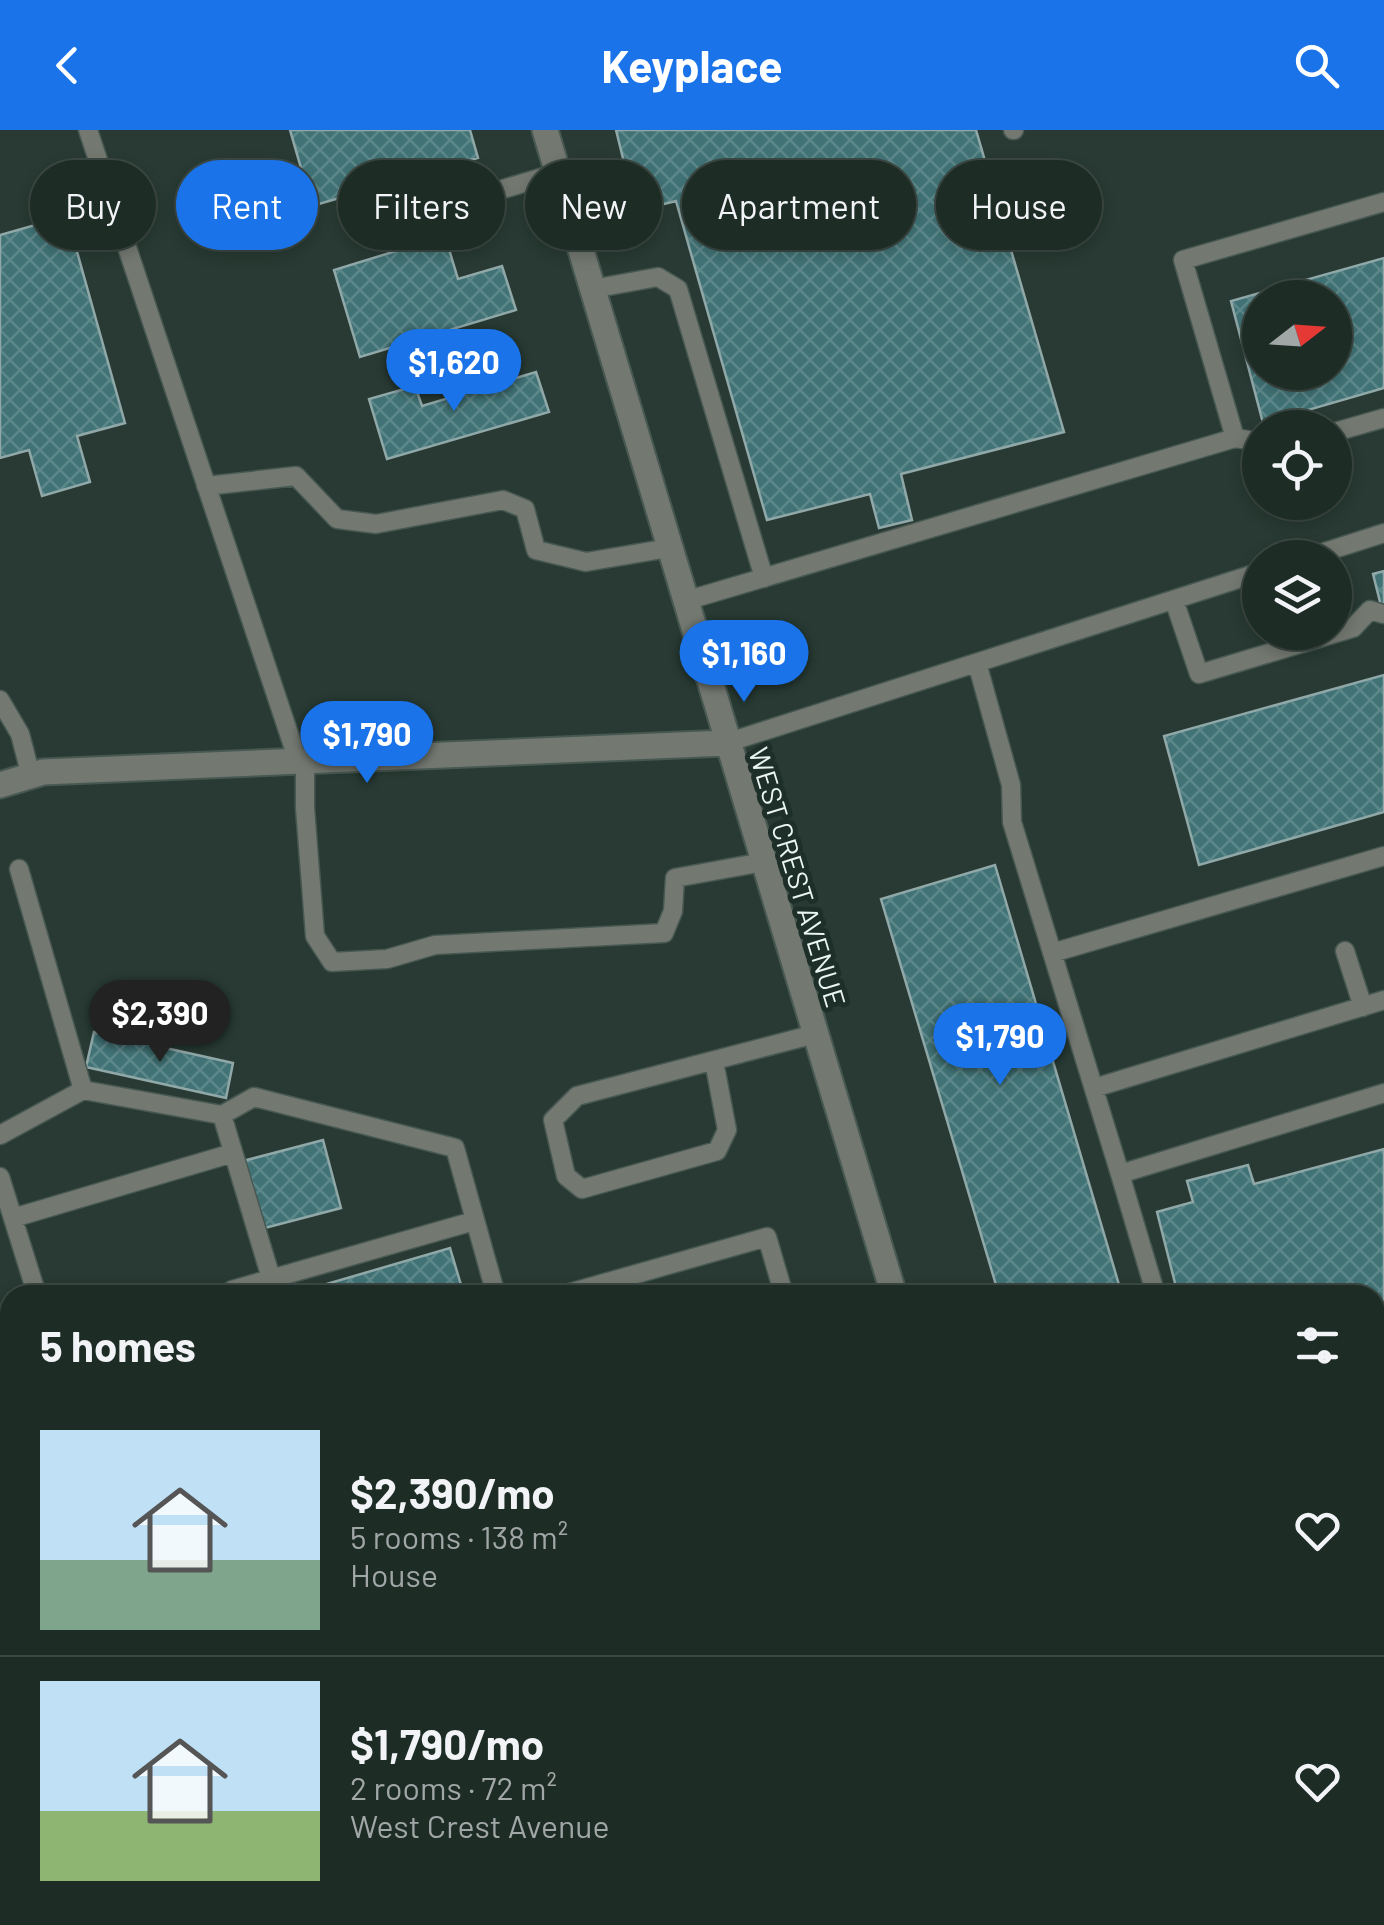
<!DOCTYPE html>
<meta charset="utf-8">
<style>
body{margin:0;font-family:Barlow,sans-serif;background:#2b3832;color:#f1f3f6;height:100vh;display:flex;flex-direction:column;font-size:38px;white-space:nowrap}
*{box-sizing:border-box;margin:0}
p{font-size:32px;color:#a1a7a7}
.icon{flex:none;width:55px;height:55px;fill:none;stroke:currentColor;stroke-width:2;stroke-linecap:round;stroke-linejoin:round}
.map{position:relative;flex:1;overflow:hidden}
.drawer{position:absolute;left:0px;top:1155px;width:1385px;height:640px;display:flex;flex-direction:column;background:#1e2c26;border-radius:30px 30px 0 0;box-shadow:0 5px 15px #0003,0 0 0 2px #3c4843}
.drawer>*{flex:none}
.guide{position:absolute;left:30px;top:30px;width:1325px;height:90px;display:flex;gap:20px}
.needle{width:65px;rotate:73deg}
.controls{position:absolute;left:1242px;top:150px;display:grid;gap:20px}
.controls a{display:grid;place-items:center;width:110px;height:110px;border-radius:50%;background:#1e2c26;box-shadow:0 5px 15px #0003,0 0 0 2px #3c4843;font-size:50px}
.price{position:absolute;translate:-50% -85px;padding:0 22px;border-radius:35px;background:#1a73e8;color:#fff;font-size:32px;line-height:65px;filter:drop-shadow(0 2px 5px #0008)}
.price::after{content:'';position:absolute;left:50%;top:60px;width:30px;height:22px;margin-left:-15px;background:inherit;clip-path:polygon(0 0,100% 0,50% 100%)}
.price.on{background:#222;color:#fff}
ul{padding:0;list-style:none}
li{display:flex;align-items:center;gap:30px;height:250px;padding:0 40px}
li+li{border-top:2px solid #3c4843}
li span{display:grid;place-items:center;flex:none;width:280px;height:200px;border-radius:0px;color:#555}
li>.icon{margin-inline-start:auto}
span .icon{width:120px;height:120px;fill:#fffc;stroke-width:1}
li b{font-size:42px}
h2{display:flex;justify-content:space-between;align-items:center;height:120px;padding:0 40px;font-size:42px}
.chip{padding:0 35px;border-radius:45px;background:#1e2c26;box-shadow:0 5px 15px #0003,0 0 0 2px #3c4843;font-size:35px;line-height:90px}
.chip.on{background:#1a73e8;color:#fff}
header{display:flex;justify-content:space-between;align-items:center;height:130px;padding:0 40px;background:#1a73e8;color:#fff;font-size:45px;font-weight:700}
.map>svg:first-child{display:block}
</style>
<header><svg class="icon" aria-label="back" viewBox="0 0 24 24"><path d="M15 5l-7 7 7 7"/></svg>Keyplace<svg class="icon" aria-label="search" viewBox="0 0 24 24"><circle cx="10" cy="10" r="6"/><path d="M15 15l6 6"/></svg></header>
<div class="map">
<svg width="1384" height="1795" viewBox="0 0 1384 1795">
<defs>
<pattern id="building-cross-hatch" width="8" height="8" patternUnits="userSpaceOnUse" patternTransform="scale(2.5)"><rect width="8" height="8" fill="#417376"/><path d="M0 0l8 8M0 8l8-8" fill="none" stroke="#5d888a"/></pattern>
</defs>
<rect width="100%" height="100%" fill="#283a33"/>
<path fill="url(#building-cross-hatch)" stroke="#91a8a9" stroke-width="2.5" fill-rule="evenodd" d="M290,0H470L478,28L312,76Z
M616,0H976L1064,302L901,344L912,390L879,398L870,364L767,390L676,71L636,81Z
M67,86L125,293L77,306L90,352L42,366L29,320L0,328V105Z
M445,106L458,149L502,136L516,180L360,227L334,140Z
M1384,128V258L1263,293L1231,171ZM1260,168H1335V242H1260Z
M536,242L549,282L387,329L369,269L415,256L422,276Z
M1384,441V488L1373,444Z
M1384,545V682L1199,735L1164,606Z
M995,735L1122,1165H999L881,769Z
M94,902L233,933L226,968L86,937Z
M323,1010L341,1078L261,1099L243,1031Z
M1384,1019V1240L1375,1243V1165H1164L1177,1161L1157,1082L1193,1072L1187,1051L1248,1035L1254,1054Z
M450,1118L464,1165H289Z
M3,1599L10,1623V1655L0,1658V1600Z"/>
<g fill="none" stroke-linecap="round" stroke-linejoin="round">
<defs>
<path id="lane" d="M88,0L298,631
M1013,0H1014
M385,94L557,43
M592,159L658,147L678,159L764,448
M1335,302L1384,288
M1235,308L1260,312
M206,356L296,346L337,389L376,394L503,370L525,379L536,420L586,432L669,418
M1306,428L1384,403
M1174,470L1199,544L1353,498L1370,480L1383,484
M685,471L1235,308L1183,130L1384,72
M977,533L1011,655L1012,692L1120,1044
M0,570L20,604L31,646
M726,613L1260,442
M305,631V678L315,806L332,832L387,829L435,815L664,803L673,781L675,748L763,732
M19,739L83,960L222,985L254,967L455,1018L496,1165
M1345,821L1363,877
M1052,823L1384,726
M714,931L727,1000L717,1021L582,1059L566,1046L553,990L577,966L815,904
M1094,958L1384,870
M222,985L271,1148
M0,1005L83,960
M0,1047L37,1165
M13,1088L233,1023
M234,1165L232,1160L474,1091
M562,1165L767,1107L784,1165
M1156,1165L1120,1044L1384,963
M1375,1287L1384,1284
M1375,1349L1384,1346
M0,1556L10,1552
M0,1703L10,1700
M132,1785L140,1795
M379,1785L384,1795"/>
<path id="street" d="M545,0L894,1165
M0,655L43,642L726,613
M0,1455L10,1452"/>
<path id="primary" d="M1375,1453L1384,1449
M1375,1559L1384,1556
M1375,1620L1384,1618
M1215,1785L1248,1795
M568,1795L601,1785
M782,1795L814,1785"/>
</defs>
<use href="#lane" stroke="#475852" stroke-width="21"/>
<use href="#street" stroke="#475852" stroke-width="29"/>
<use href="#primary" stroke="#475852" stroke-width="29"/>
<use href="#lane" stroke="#737871" stroke-width="18"/>
<use href="#street" stroke="#737871" stroke-width="25"/>
<use href="#primary" stroke="#afb9ac" stroke-width="25"/>
</g>
<g text-anchor="middle" dominant-baseline="central" stroke-width="10" stroke-linejoin="round" paint-order="stroke">
<g font-size="28" fill="#ebf6f2" stroke="#1e2f29">
<text transform="translate(798 747) rotate(73)">WEST CREST AVENUE</text>
</g>
</g>
</svg>
<div class="controls">
<a><svg class="needle" viewBox="-14 -14 28 28"><path d="M0-13l5 13h-10z" fill="#e53935"/><path d="M0 13l5-13h-10z" fill="#a1a7a7"/></svg></a>
<a><svg class="icon" aria-label="locate" viewBox="0 0 24 24"><circle cx="12" cy="12" r="6"/><path d="M12 2v4M12 18v4M2 12h4M18 12h4"/></svg></a>
<a><svg class="icon" aria-label="layers" viewBox="0 0 24 24"><path d="M12 4l9 5-9 5-9-5zM3 14l9 5 9-5"/></svg></a>
</div>
<b class="price" style="left:454px;top:284px">$1,620</b>
<b class="price" style="left:744px;top:575px">$1,160</b>
<b class="price" style="left:367px;top:656px">$1,790</b>
<b class="price on" style="left:160px;top:935px">$2,390</b>
<b class="price" style="left:1000px;top:958px">$1,790</b>
<div class="guide">
<a class="chip">Buy</a>
<a class="chip on">Rent</a>
<a class="chip">Filters</a>
<a class="chip">New</a>
<a class="chip">Apartment</a>
<a class="chip">House</a>
</div>
<section class="drawer">
<h2>5 homes<svg class="icon" aria-label="filters" viewBox="0 0 24 24"><path d="M4 7h16M4 17h16"/><circle cx="9" cy="7" r="2"/><circle cx="15" cy="17" r="2"/></svg></h2>
<ul>
<li><span style="background:linear-gradient(#bfe0f5 65%,#7fa58c 0)"><svg class="icon" aria-label="home" viewBox="0 0 24 24"><path d="M3 11l9-7 9 7M6 9v11h12V9"/></svg></span><div><b>$2,390/mo</b><p>5 rooms · 138 m²</p><p>House</p></div><svg class="icon" aria-label="heart" viewBox="0 0 24 24"><path d="M12 20l-8-8c-3-5 5-10 8-4 3-6 11-1 8 4z"/></svg></li>
<li><span style="background:linear-gradient(#bfe0f5 65%,#8fb573 0)"><svg class="icon" aria-label="home" viewBox="0 0 24 24"><path d="M3 11l9-7 9 7M6 9v11h12V9"/></svg></span><div><b>$1,790/mo</b><p>2 rooms · 72 m²</p><p>West Crest Avenue</p></div><svg class="icon" aria-label="heart" viewBox="0 0 24 24"><path d="M12 20l-8-8c-3-5 5-10 8-4 3-6 11-1 8 4z"/></svg></li>
</ul>
</section>
</div>
